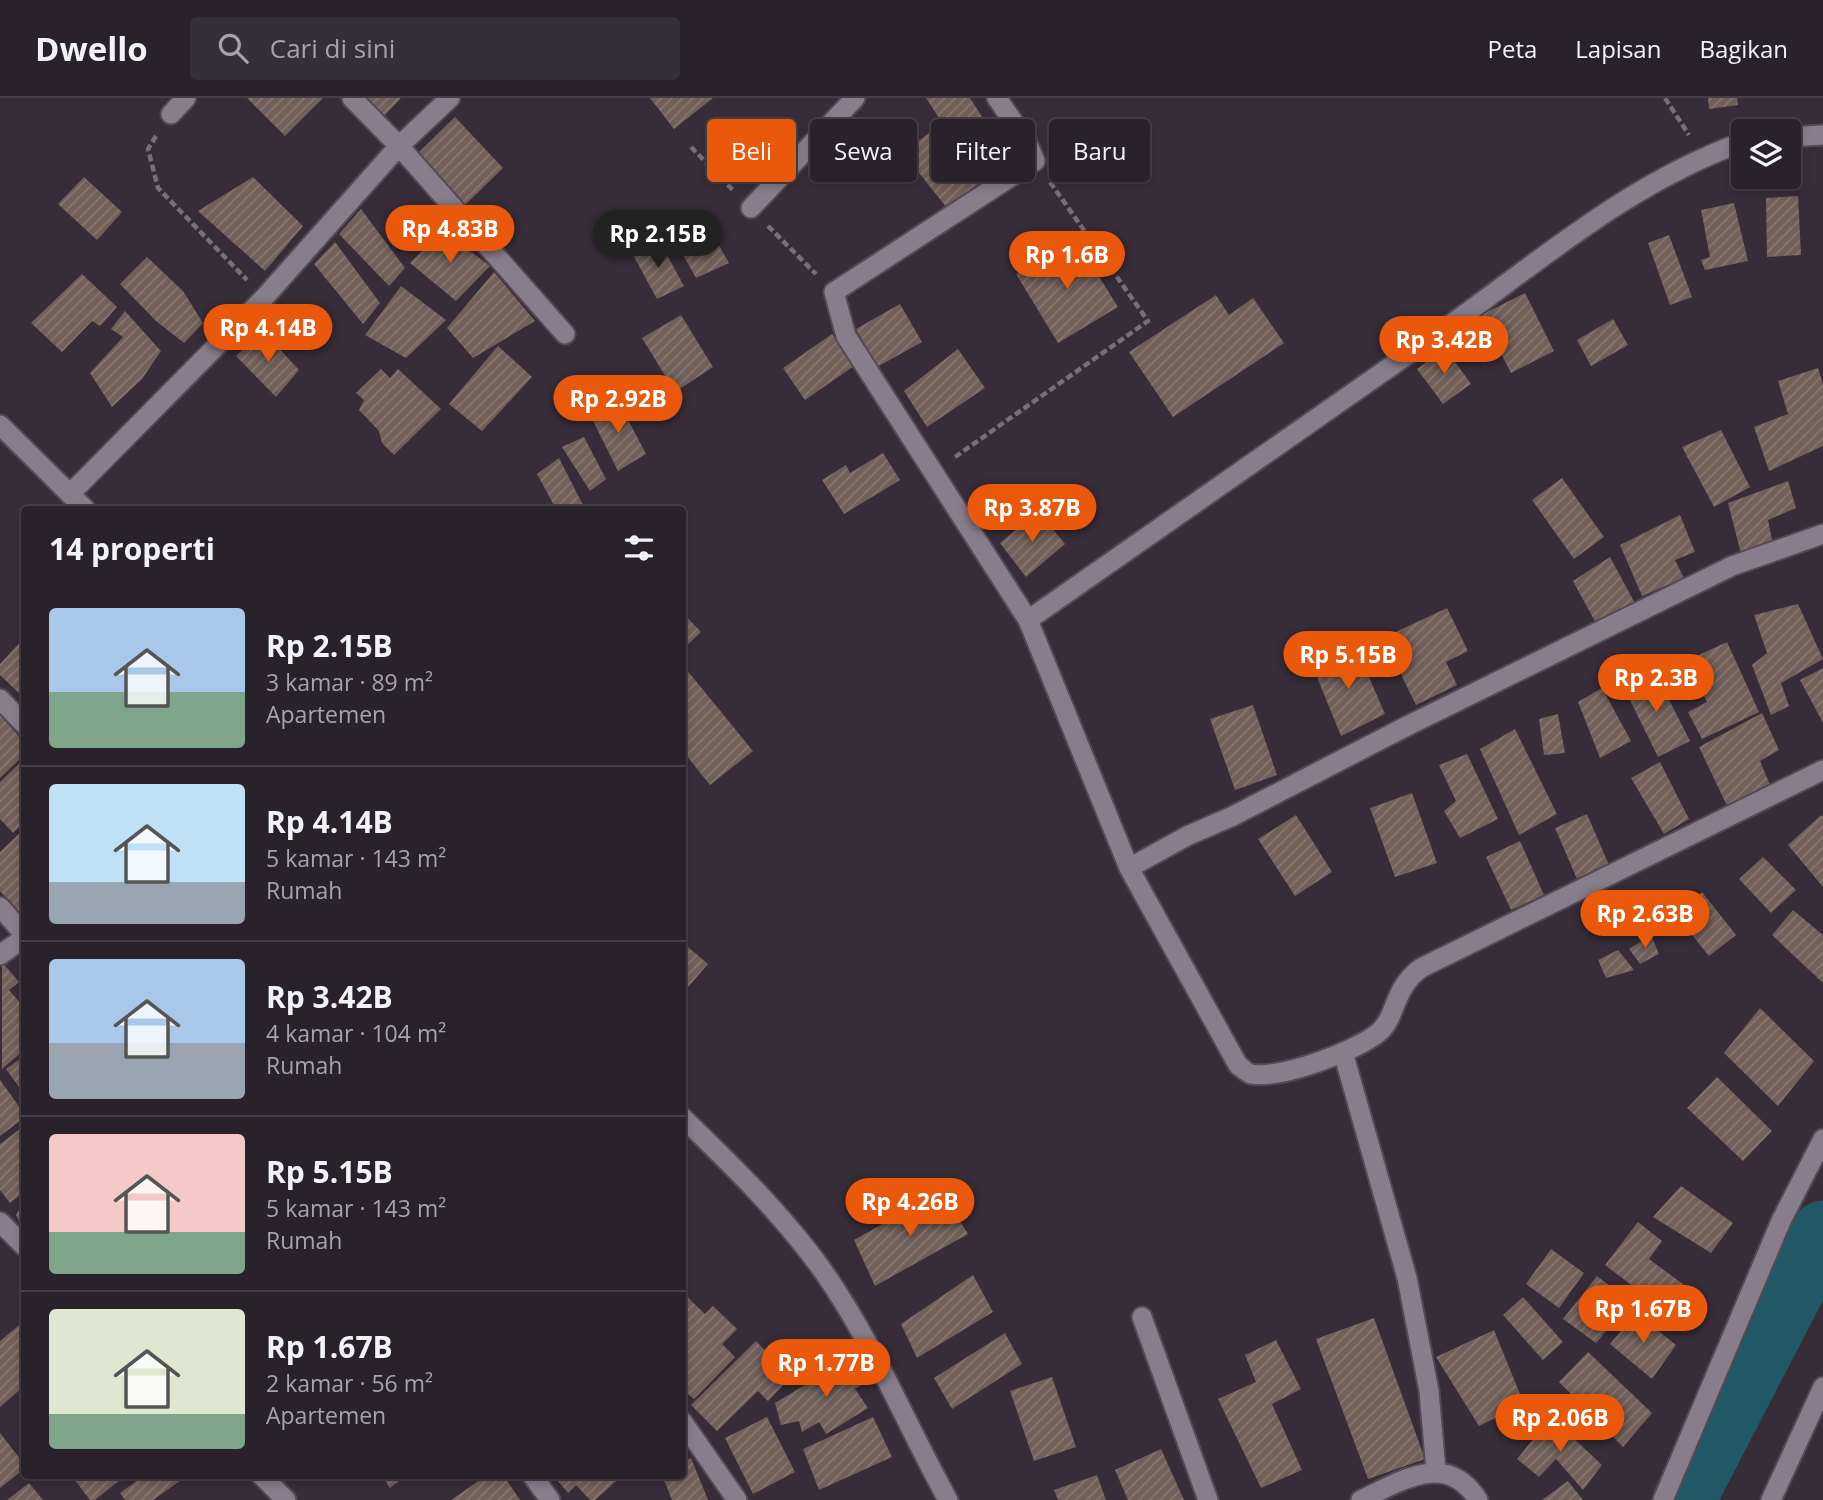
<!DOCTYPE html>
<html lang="id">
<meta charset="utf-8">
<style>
body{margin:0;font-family:"Open Sans",sans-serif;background:#352f37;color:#f1f3f6;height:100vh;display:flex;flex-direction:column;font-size:26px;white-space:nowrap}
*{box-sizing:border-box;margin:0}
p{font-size:23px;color:#a5a4a9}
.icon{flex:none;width:38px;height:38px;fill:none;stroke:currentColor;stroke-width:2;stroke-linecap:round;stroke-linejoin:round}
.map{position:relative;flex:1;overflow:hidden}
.sheet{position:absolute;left:21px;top:408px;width:665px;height:973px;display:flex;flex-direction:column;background:#29222b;border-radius:7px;box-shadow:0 4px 10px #0003,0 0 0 2px #453f47}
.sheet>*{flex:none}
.hud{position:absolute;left:707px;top:21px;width:665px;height:63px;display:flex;gap:14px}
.tools{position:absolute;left:1731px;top:21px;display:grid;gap:14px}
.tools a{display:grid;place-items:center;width:70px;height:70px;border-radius:7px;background:#29222b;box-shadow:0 4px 10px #0003,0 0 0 2px #453f47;font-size:35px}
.price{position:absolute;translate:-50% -60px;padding:0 16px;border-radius:24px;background:#ea580c;color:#fff;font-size:23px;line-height:46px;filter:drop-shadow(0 2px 4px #0008)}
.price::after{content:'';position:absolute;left:50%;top:42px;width:21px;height:16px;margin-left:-10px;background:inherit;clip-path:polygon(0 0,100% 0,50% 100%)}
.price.selected{background:#222;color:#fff}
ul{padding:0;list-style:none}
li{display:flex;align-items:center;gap:21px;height:175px;padding:0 28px}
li+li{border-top:2px solid #453f47}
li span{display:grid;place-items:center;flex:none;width:196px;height:140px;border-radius:7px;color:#555}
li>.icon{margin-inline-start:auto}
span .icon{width:84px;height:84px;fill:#fffc;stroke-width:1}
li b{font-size:30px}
h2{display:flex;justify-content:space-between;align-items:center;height:84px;padding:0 28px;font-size:30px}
.tag{padding:0 24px;border-radius:7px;background:#29222b;box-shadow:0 4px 10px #0003,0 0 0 2px #453f47;font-size:24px;line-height:63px}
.tag.selected{background:#ea580c;color:#fff}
header{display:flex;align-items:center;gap:42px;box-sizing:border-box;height:98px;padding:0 35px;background:#29222b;border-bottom:2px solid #453f47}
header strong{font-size:33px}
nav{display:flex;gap:38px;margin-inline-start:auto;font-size:24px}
.search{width:490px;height:63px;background:#352f37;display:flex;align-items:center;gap:18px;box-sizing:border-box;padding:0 24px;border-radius:7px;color:#a5a4a9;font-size:26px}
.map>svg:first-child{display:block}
</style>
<header>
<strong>Dwello</strong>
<div class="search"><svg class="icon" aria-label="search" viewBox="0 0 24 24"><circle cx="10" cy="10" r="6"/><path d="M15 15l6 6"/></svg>Cari di sini</div>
<nav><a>Peta</a><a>Lapisan</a><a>Bagikan</a></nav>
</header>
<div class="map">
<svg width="1823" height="1402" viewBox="0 0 1823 1402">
<defs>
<pattern id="building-hatch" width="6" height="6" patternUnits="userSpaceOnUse" patternTransform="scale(1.75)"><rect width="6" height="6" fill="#715f59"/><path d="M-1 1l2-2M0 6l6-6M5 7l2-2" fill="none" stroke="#867672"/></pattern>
</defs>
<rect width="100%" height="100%" fill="#372d39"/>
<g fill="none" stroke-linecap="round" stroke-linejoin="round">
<path stroke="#205865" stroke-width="63" d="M1684,1402L1823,1134"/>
</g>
<path fill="url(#building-hatch)" d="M247,0H323L285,38Z
M365,0H401L384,18Z
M650,0H713L674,31Z
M926,0H970L1005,55L974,74Z
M1708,0H1737L1738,7L1709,11Z
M455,19L503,70L465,107L417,56Z
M934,31L978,86L947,110L903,55Z
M84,79L122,114L97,142L58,106Z
M253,79L303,128L265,173L198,113Z
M1798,98L1801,157L1767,159L1766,100Z
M1734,105L1748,163L1705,172L1701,162L1710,159L1701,112Z
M361,111L405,170L389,188L339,136Z
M704,121L729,165L696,180L673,139Z
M442,132L490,168L456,203L410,165Z
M1669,137L1692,199L1670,207L1648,145Z
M1075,140L1118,209L1058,245L1016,176Z
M335,144L380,205L363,226L314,166Z
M660,144L684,188L657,201L633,157Z
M147,159L183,193L203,225L184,245L156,223L120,186Z
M494,174L535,223L473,260L447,230Z
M82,176L117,209L100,228L92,223L62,254L31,225Z
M401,188L446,222L406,260L365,237Z
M1525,195L1554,253L1511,275L1481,217Z
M1216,197L1229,217L1253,200L1284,245L1173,319L1129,254Z
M900,206L922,244L877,269L856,231Z
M125,213L161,253L142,281L112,309L90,275L123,239L111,231Z
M681,217L713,269L675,294L642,240Z
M1613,221L1628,247L1591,268L1577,242Z
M263,233L299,272L276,299L236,258Z
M832,236L854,268L805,302L783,270Z
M498,248L532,279L482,333L449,306Z
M1445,250L1471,286L1443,306L1417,271Z
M958,251L985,290L927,329L904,293Z
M1818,270L1823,286V348L1769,373L1754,329L1788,316L1778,283Z
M381,271L390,280L398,271L441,311L394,357L382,345L379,333L359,312L364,302L356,295Z
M617,301L646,356L618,373L589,315Z
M1721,332L1750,389L1714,409L1682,349Z
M584,339L606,381L590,393L562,349Z
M883,355L900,382L844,416L822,382L846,367L850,375Z
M559,360L585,411H556L537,376Z
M1562,380L1604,439L1574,461L1532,402Z
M1788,383L1796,410L1768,422L1773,446L1741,456L1728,405Z
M1038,413L1065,446L1026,479L1000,445Z
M1680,417L1695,454L1675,462L1684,480L1642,498L1620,447Z
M1610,459L1637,509L1598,529L1573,483Z
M1798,506L1823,561L1781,585L1789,608L1771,617L1752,567L1767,555L1754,517Z
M1447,510L1468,553L1446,564L1457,587L1416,607L1383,540Z
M682,514L701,534L682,552Z
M24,540V600L0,577V566Z
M1727,544L1759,614L1702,641L1688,614L1707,604L1686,563Z
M1356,549L1385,616L1341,638L1312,567Z
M682,566L753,653L710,687L682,652Z
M1823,570V625L1800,582Z
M1654,572L1690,643L1658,659L1623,588Z
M1602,590L1631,643L1600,660L1578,604Z
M1253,607L1277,677L1235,692L1210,621Z
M1762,615L1779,652L1760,663L1773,694L1729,712L1699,649Z
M1558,616L1565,655L1544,657L1539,621Z
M0,617L24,644V657L0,680Z
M1515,631L1557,716L1519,737L1480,651Z
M1467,656L1498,721L1460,740L1444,713L1456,703L1439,667Z
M24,661V724L13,735L0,721V684Z
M1660,664L1689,721L1664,736L1631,680Z
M1412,695L1437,765L1395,779L1370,710Z
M1587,716L1609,767L1577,781L1555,730Z
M1296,717L1332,774L1295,798L1258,741Z
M1821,717L1823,719V789L1788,747Z
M24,731V819L0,793V754Z
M1520,743L1544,797L1511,812L1486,759Z
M1763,759L1796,792L1771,815L1739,781Z
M1702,794L1736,837L1709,858L1675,816Z
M1793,812L1823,837V885L1772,837Z
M1651,837L1659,856L1640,866L1629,851Z
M682,844L708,866L682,896Z
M1618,852L1634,872L1606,880L1598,862Z
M2,864L19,884L9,892L24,909V952L2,971Z
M1760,910L1814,963L1778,1008L1724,955Z
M24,958V996L6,971Z
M1717,979L1772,1033L1743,1063L1687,1010Z
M0,982L24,1015V1020L0,1038Z
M24,1028V1094L10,1105L0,1092V1046Z
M1681,1088L1733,1125L1711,1155L1653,1119Z
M941,1093L968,1136L875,1188L854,1142Z
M24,1103V1135L16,1117Z
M1638,1124L1662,1143L1649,1161L1699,1198L1680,1224L1605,1167Z
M1551,1151L1584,1175L1559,1210L1526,1186Z
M973,1177L993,1214L917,1260L901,1226Z
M1597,1178L1631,1204L1596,1245L1563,1221Z
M682,1194L705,1216L713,1208L737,1231L722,1246L735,1259L694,1301L682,1291Z
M1523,1199L1563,1244L1543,1262L1503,1217Z
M1636,1215L1676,1247L1652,1281L1610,1246Z
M1374,1220L1425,1361L1368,1381L1316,1241Z
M24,1223V1288L0,1309V1243Z
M1494,1232L1524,1306L1479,1328L1436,1259Z
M1005,1235L1022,1266L952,1311L934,1280Z
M1276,1242L1301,1291L1272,1306L1302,1372L1261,1390L1218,1301L1256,1284L1245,1257Z
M756,1243L791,1279L768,1303L758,1293L717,1333L691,1307Z
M1588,1254L1652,1315L1623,1349L1559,1284Z
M855,1257L870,1282L855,1291L868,1310L826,1336L819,1324L802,1334L799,1323L781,1327L775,1305Z
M1052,1279L1076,1349L1034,1363L1010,1293Z
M767,1319L795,1374L753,1396L725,1340Z
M873,1319L892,1359L819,1392L803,1351Z
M1551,1319L1602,1367L1583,1392L1556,1361L1539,1379L1517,1361Z
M0,1335L24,1366V1371L0,1390Z
M1161,1351L1184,1402H1128L1115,1372Z
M691,1360L708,1402H672L662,1377H682V1364Z
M71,1377H126L95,1402H90Z
M145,1377H182L184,1380L153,1402H125L120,1395Z
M381,1377H407L390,1390Z
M487,1377H503L520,1402H451Z
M553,1377H623L595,1402H590L576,1387L568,1395Z
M1097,1377L1106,1402H1058L1054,1392Z
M1568,1383L1583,1402H1542Z
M29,1385L43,1402H7Z"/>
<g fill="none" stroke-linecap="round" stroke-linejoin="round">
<defs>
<path id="minor" d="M352,0L399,48L565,236
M997,0L1027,44L1035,63L834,194L846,238L1028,522L1129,770L1238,967C1241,969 1247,975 1251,976C1279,982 1356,953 1378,935C1397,920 1392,891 1421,870L1823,672
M171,16L186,0
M1788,39L1823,37
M751,110L855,0
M70,396L264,200L399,48L450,0
M1028,522C1165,426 1303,331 1440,234C1538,165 1628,85 1743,44
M0,601L24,626
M1129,770L1187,738L1233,718L1405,629L1732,468L1823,436
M0,809L24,836
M0,857L24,840
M1343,954L1407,1180L1429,1293L1436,1373
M0,1124L24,1148
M1142,1219L1208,1402
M682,1323L737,1402
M261,1377L286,1402
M532,1377L550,1402
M1663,1402L1781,1123L1823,1041"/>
<path id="tertiary" d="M0,327L85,411
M682,1019C731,1066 783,1117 823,1173C873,1244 906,1326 948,1402
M1361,1402C1401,1383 1447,1352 1478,1402
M1771,1402L1823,1289"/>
</defs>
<use href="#minor" stroke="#524a54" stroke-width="23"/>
<use href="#tertiary" stroke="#524a54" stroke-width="23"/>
<path stroke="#786f7a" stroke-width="4.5" stroke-dasharray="7 3.5" stroke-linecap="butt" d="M1665,0L1689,37
M156,38L148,51L158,90L247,182
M691,49L733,92
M768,128L816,176
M955,359L1148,223L1050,84"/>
<use href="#minor" stroke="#887d8b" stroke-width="19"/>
<use href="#tertiary" stroke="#887d8b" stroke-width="19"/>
</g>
</svg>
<div class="tools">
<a><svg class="icon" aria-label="layers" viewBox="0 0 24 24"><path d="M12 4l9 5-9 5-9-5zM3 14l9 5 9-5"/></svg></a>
</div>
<b class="price" style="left:450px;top:167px">Rp 4.83B</b>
<b class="price selected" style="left:658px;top:172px">Rp 2.15B</b>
<b class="price" style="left:1067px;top:193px">Rp 1.6B</b>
<b class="price" style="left:268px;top:266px">Rp 4.14B</b>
<b class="price" style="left:1444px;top:278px">Rp 3.42B</b>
<b class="price" style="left:618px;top:337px">Rp 2.92B</b>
<b class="price" style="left:1032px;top:446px">Rp 3.87B</b>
<b class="price" style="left:1348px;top:593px">Rp 5.15B</b>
<b class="price" style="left:1656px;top:616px">Rp 2.3B</b>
<b class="price" style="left:1645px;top:852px">Rp 2.63B</b>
<b class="price" style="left:910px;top:1140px">Rp 4.26B</b>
<b class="price" style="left:1643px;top:1247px">Rp 1.67B</b>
<b class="price" style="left:826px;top:1301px">Rp 1.77B</b>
<b class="price" style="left:1560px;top:1356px">Rp 2.06B</b>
<div class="hud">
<a class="tag selected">Beli</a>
<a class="tag">Sewa</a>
<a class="tag">Filter</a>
<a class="tag">Baru</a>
</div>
<section class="sheet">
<h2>14 properti<svg class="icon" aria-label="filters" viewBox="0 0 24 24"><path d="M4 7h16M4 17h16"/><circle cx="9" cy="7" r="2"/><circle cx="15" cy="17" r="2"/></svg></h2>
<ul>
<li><span style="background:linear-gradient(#a9c7e8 60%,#7fa58c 0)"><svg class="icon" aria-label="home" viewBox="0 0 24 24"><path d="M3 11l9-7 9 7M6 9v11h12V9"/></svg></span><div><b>Rp 2.15B</b><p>3 kamar · 89 m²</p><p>Apartemen</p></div></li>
<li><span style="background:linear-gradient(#bfe0f5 70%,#9aa5b1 0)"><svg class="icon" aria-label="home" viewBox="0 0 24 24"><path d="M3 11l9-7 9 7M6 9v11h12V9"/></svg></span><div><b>Rp 4.14B</b><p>5 kamar · 143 m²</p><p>Rumah</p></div></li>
<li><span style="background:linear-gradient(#a9c7e8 60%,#9aa5b1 0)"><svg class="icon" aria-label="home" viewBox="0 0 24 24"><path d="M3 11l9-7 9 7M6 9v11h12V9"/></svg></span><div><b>Rp 3.42B</b><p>4 kamar · 104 m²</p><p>Rumah</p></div></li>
<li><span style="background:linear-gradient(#f6c9c9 70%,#7fa58c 0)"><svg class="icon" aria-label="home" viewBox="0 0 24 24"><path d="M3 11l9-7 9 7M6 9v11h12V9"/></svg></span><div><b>Rp 5.15B</b><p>5 kamar · 143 m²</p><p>Rumah</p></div></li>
<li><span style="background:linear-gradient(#dfe7d0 75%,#7fa58c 0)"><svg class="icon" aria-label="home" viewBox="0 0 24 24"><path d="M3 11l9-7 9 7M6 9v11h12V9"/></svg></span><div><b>Rp 1.67B</b><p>2 kamar · 56 m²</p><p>Apartemen</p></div></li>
</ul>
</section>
</div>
